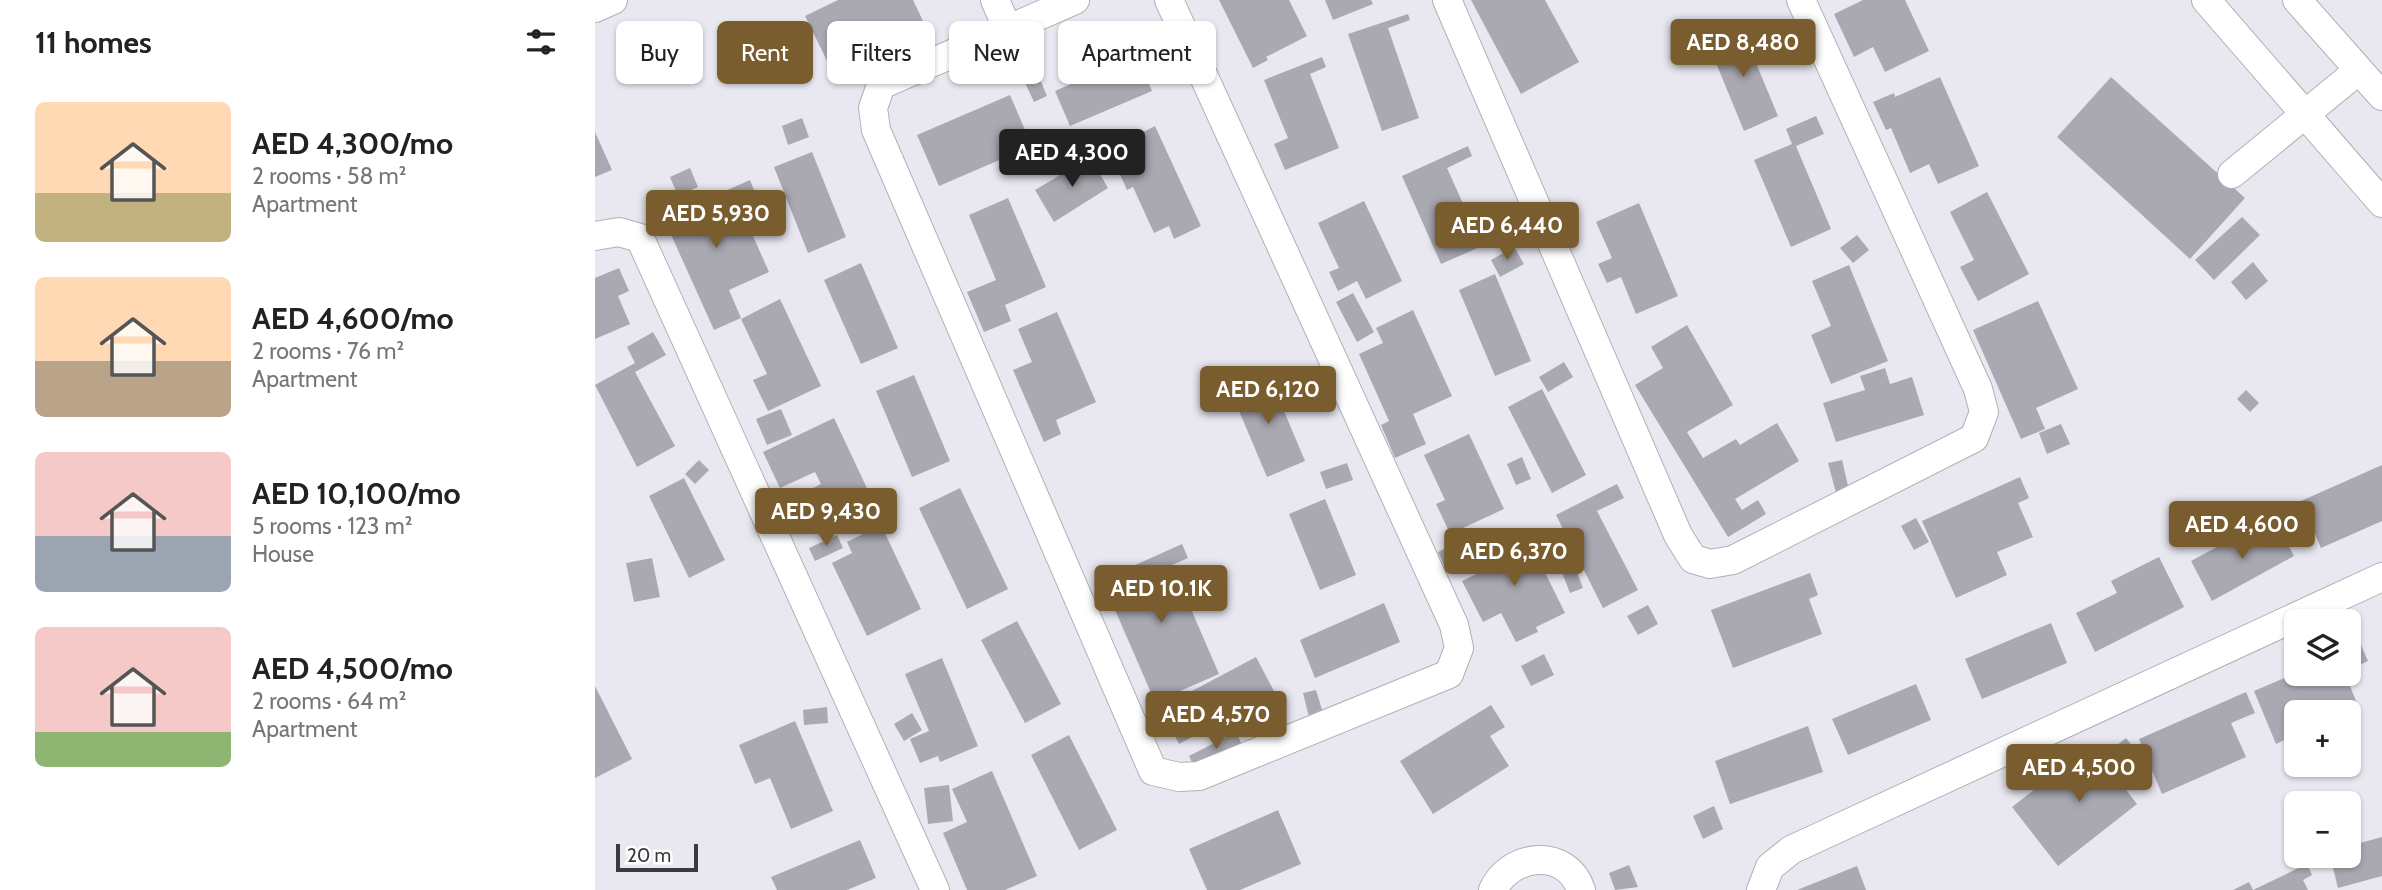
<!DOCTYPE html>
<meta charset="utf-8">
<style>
body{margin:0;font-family:Cabin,sans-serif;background:#f6f6f6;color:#222;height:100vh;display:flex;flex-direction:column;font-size:26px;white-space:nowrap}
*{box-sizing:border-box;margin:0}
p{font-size:23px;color:#767676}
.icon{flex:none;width:38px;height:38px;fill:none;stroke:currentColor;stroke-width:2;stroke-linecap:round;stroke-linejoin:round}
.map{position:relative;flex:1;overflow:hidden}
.details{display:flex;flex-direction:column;background:#fff;width:595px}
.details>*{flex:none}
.guide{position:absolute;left:21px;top:21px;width:665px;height:63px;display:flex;gap:14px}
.tools{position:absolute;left:1689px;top:609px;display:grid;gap:14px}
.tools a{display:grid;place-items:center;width:77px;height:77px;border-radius:10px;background:#fff;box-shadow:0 2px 5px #0004;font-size:35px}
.scale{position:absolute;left:21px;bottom:18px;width:82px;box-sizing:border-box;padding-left:7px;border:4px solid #3a3a3d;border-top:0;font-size:19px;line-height:24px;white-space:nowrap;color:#3a3a3d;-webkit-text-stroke:5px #fff;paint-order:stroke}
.price{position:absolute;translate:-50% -60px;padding:0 16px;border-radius:7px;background:#795d2f;color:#fff;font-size:23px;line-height:46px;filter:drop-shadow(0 2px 4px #0008)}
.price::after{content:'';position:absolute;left:50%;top:42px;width:21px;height:16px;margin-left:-10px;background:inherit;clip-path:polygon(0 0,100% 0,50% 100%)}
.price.current{background:#222;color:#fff}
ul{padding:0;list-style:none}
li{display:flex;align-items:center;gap:21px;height:175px;padding:0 35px}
li span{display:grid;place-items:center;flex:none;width:196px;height:140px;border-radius:10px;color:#555}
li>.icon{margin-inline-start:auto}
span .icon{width:84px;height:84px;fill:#fffc;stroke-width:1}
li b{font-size:30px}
h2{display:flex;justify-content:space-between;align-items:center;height:84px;padding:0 35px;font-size:30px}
.chip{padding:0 24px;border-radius:10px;background:#fff;box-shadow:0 2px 5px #0004;font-size:24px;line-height:63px}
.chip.current{background:#795d2f;color:#fff}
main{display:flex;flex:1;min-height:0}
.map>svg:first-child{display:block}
</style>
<main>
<section class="details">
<h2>11 homes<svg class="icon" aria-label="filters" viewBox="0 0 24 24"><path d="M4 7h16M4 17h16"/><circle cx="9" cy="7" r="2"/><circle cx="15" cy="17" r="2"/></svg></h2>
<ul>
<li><span style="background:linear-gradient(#ffd9b3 65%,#c2b280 0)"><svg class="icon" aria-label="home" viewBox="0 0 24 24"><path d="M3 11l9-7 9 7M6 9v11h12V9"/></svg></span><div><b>AED 4,300/mo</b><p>2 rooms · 58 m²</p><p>Apartment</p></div></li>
<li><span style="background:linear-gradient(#ffd9b3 60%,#b9a48a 0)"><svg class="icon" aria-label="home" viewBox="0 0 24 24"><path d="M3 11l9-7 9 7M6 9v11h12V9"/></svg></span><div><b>AED 4,600/mo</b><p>2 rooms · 76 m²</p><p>Apartment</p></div></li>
<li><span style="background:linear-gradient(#f6c9c9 60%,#9aa5b1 0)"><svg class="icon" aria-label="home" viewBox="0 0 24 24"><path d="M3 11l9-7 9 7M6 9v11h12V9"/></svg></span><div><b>AED 10,100/mo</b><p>5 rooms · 123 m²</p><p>House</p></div></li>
<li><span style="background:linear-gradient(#f6c9c9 75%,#8fb573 0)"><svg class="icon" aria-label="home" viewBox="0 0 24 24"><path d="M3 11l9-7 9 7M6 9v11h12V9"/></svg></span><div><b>AED 4,500/mo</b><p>2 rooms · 64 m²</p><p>Apartment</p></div></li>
</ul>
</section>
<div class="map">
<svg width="1787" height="890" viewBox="0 0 1787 890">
<rect width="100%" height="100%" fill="#e9e8f1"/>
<path fill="#aaa9b2" d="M243,0H318L328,21L296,37L306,58L275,73L271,62L240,77L210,16Z
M624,0H694L712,36L671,57L673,60L658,68Z
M730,0H776L778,4L738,20Z
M876,0H950L984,62L926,94Z
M1268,0H1310L1334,51L1290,72L1278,47L1259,57L1239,14Z
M813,14L815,20L793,28L824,118L787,131L753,34Z
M1146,27L1183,116L1149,131L1112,41Z
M548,37L557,58L546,63L557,91L475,126L460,91L476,84L470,71Z
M727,57L731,67L715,74L744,148L690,170L679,144L693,138L669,80Z
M441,70L452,96L439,102L427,76Z
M1345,77L1384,166L1343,184L1334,164L1315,173L1296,128L1291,130L1278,102L1299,93L1300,97Z
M1516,77L1650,198L1595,259L1462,137Z
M415,95L437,146L344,186L322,135Z
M1221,116L1229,134L1201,146L1236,229L1196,247L1159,160L1197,144L1191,129Z
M207,118L214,137L193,145L187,126Z
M560,126L606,226L579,239L574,226L559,233L538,187L532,190L514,150Z
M0,132L17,170L0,177Z
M873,146L877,156L852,168L887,246L846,264L807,176Z
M217,152L251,237L213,253L179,167Z
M495,157L513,188L459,222L440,190Z
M95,168L103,187L83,196L75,177Z
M155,180L159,190L141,198L174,272L134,290L146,318L119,330L64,208L87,197L92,208Z
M1392,192L1434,274L1383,301L1365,267L1379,260L1355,212Z
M413,198L451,287L410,305L416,321L389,332L372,292L401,280L374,215Z
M769,201L807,281L771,299L762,281L743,291L734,272L744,268L723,223Z
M1044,203L1083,296L1041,314L1026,277L1012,283L1003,264L1017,258L1001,222Z
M1647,217L1665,235L1619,280L1600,260Z
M1262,235L1274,250L1258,263L1245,248Z
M919,247L929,264L905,277L896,260Z
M1658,262L1673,281L1651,300L1636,282Z
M266,263L303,348L266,364L229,280Z
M1254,265L1293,361L1236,384L1216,335L1236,326L1217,281Z
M24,268L34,291L23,296L35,324L0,339V278Z
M900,274L936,361L900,376L864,290Z
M758,293L779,332L762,342L741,302Z
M185,299L226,386L173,411L158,380L172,374L146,319Z
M1443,301L1483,389L1441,408L1450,429L1426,439L1378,330Z
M818,310L857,396L818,414L831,444L800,458L786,425L794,421L764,354L788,343L781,328Z
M462,312L501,402L461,420L466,434L449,442L418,370L437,362L423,329Z
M1092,325L1138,405L1092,432L1108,458L1141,439L1145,445L1182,423L1204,461L1140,499L1147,510L1163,500L1171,514L1133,537L1040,385L1068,368L1056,347Z
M58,332L71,355L40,372L80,446L42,467L0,385L40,363L32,347Z
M969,362L978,377L953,392L944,377Z
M1290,368L1295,384L1317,377L1329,415L1241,442L1228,403L1270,390L1265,376Z
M319,375L355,461L317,477L281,391Z
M674,375L710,461L672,477L636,392Z
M947,389L991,475L957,493L913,407Z
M1651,390L1664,403L1655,412L1642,399Z
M186,409L197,435L172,445L161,419Z
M239,418L276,497L237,516L244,531L227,540L206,494L226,484L220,472L185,488L168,452Z
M1466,424L1475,444L1452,454L1444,433Z
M874,434L909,509L868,528L882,558L852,572L843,552L860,544L841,504L850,500L829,455Z
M927,457L936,479L921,485L912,464Z
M104,460L114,470L100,484L90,474Z
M1247,460L1254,490L1241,493L1233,463Z
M752,463L758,480L731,489L725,472Z
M1787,465V521L1726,548L1706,501Z
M1425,477L1434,498L1423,503L1438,537L1402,552L1412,575L1361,598L1327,521Z
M89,478L130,560L94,578L54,496Z
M1022,484L1029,498L1002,511L1043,590L1008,608L961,515Z
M365,488L413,589L372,609L324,508Z
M730,499L761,575L725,590L694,514Z
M1321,518L1334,542L1319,550L1306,526Z
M1681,522L1699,556L1617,601L1596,561L1633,541L1636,546Z
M286,525L326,609L272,636L237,563L257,553L252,542Z
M929,530L970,613L941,627L943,632L921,642L906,613L888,622L867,581L896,567L888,550Z
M242,535L248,548L220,561L214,548Z
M587,544L593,558L577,565L624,674L560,702L507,580Z
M976,557L988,588L975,593L963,562Z
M1564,557L1589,607L1500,652L1481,613L1522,593L1516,581Z
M57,558L65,597L39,602L31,563Z
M1215,573L1223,595L1214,599L1227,634L1138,668L1116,610Z
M789,603L805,642L720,678L705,640Z
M1053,605L1063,624L1043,635L1032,616Z
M422,621L466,704L430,723L386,640Z
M1456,623L1472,663L1387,699L1370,659Z
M1766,645L1773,661L1754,670V650Z
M949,654L959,675L936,686L926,666Z
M661,657L680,693L584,744L565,708Z
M347,658L383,746L345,762L343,756L325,763L315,739L334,731L310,674Z
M1701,673L1750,674L1764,708L1754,713L1701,712V735L1681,744L1659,691Z
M1321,684L1336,720L1253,755L1237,719Z
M0,686L37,759L0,778Z
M721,690L728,713L714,717L708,693Z
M1651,692L1660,713L1636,723L1651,757L1567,794L1544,739Z
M896,705L910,727L895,736L914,766L838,814L805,761Z
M232,707L233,723L209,725L208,710Z
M317,713L327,730L309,741L299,724Z
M200,721L238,811L196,829L175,778L160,784L144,745Z
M1213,726L1228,772L1135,804L1120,761Z
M641,732L648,747L601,771L594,756Z
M474,735L522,830L484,850L436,755Z
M1531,738L1547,758L1522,778L1542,804L1463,866L1417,807L1463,771L1473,783Z
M397,771L442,876L410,890H372L348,833L372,822L357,789Z
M354,785L358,821L333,824L329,788Z
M1119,806L1128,829L1108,839L1098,816Z
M683,810L706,864L645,890H612L594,849Z
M1787,837V876L1743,888L1735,856H1754V846Z
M265,840L281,878L252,890H182L176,877Z
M1712,864L1717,875L1708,880L1713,890H1638L1654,882L1658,890Z
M1034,865L1043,887L1020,890L1014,873Z
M1262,866L1271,890H1202Z"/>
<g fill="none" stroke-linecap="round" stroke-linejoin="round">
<defs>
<path id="minor" d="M400,0L413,30
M480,0L286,85L278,108L281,130L558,771L584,777L604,776L854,674L864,648L859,625L574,0
M852,0L1083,535L1098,559L1115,564L1138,560L1379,438L1389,412L1383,389L1206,0
M1611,0L1787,203
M1702,0L1787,96
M0,8L18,0
M1637,174L1764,70
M0,236L24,232L45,238L340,890
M898,890C915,853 972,847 986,890
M1166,890L1175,867L1196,850L1787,577"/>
</defs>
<use href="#minor" stroke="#b1b0b8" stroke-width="30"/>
<use href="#minor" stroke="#fff" stroke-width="28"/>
</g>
</svg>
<div class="tools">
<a><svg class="icon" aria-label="layers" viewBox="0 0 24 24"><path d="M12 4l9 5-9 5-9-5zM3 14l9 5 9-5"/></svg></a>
<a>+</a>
<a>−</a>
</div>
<div class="scale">20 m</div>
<b class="price" style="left:1148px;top:79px">AED 8,480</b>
<b class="price current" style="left:477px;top:189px">AED 4,300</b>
<b class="price" style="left:121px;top:250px">AED 5,930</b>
<b class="price" style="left:912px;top:262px">AED 6,440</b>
<b class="price" style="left:673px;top:426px">AED 6,120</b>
<b class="price" style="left:231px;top:548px">AED 9,430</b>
<b class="price" style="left:1647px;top:561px">AED 4,600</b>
<b class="price" style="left:919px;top:588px">AED 6,370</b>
<b class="price" style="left:566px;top:625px">AED 10.1K</b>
<b class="price" style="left:621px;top:751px">AED 4,570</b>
<b class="price" style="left:1484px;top:804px">AED 4,500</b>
<div class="guide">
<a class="chip">Buy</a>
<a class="chip current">Rent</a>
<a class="chip">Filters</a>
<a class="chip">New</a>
<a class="chip">Apartment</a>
</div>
</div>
</main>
